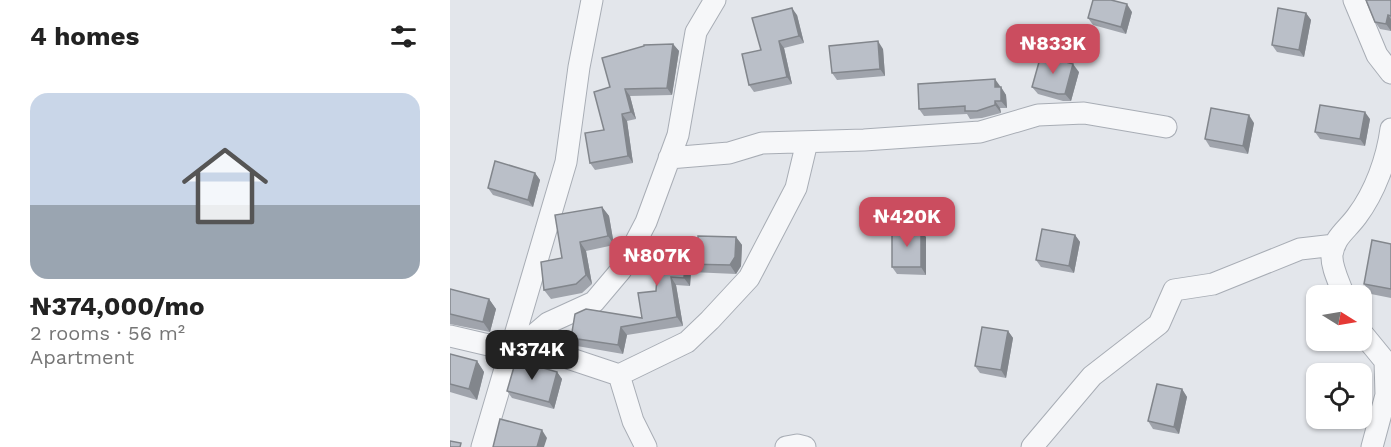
<!DOCTYPE html>
<meta charset="utf-8">
<style>
body{margin:0;font-family:"Work Sans",sans-serif;background:#f2f2f2;color:#222;height:100vh;display:flex;flex-direction:column;font-size:22px;white-space:nowrap}
*{box-sizing:border-box;margin:0}
p{font-size:20px;color:#767676}
.icon{flex:none;width:33px;height:33px;fill:none;stroke:currentColor;stroke-width:2;stroke-linecap:round;stroke-linejoin:round}
.map{position:relative;flex:1;overflow:hidden}
.sheet{display:flex;flex-direction:column;background:#fff;width:450px}
.sheet>*{flex:none}
.needle{width:39px;rotate:101deg}
.buttons{position:absolute;left:856px;top:285px;display:grid;gap:12px}
.buttons a{display:grid;place-items:center;width:66px;height:66px;border-radius:12px;background:#fff;box-shadow:0 2px 4px #0004;font-size:30px}
.price{position:absolute;translate:-50% -51px;padding:0 14px;border-radius:12px;background:#cb4d5f;color:#fff;font-size:20px;line-height:39px;filter:drop-shadow(0 2px 3px #0008)}
.price::after{content:'';position:absolute;left:50%;top:36px;width:18px;height:14px;margin-left:-9px;background:inherit;clip-path:polygon(0 0,100% 0,50% 100%)}
.price.active{background:#222;color:#fff}
ul{padding:0;list-style:none}
li{display:grid;align-content:center;gap:12px;height:318px;padding:0 30px}
li span{display:grid;place-items:center;height:186px;border-radius:18px;color:#555}
li>.icon{margin-inline-start:auto}
span .icon{width:108px;height:108px;fill:#fffc;stroke-width:1}
li b{font-size:26px}
h2{display:flex;justify-content:space-between;align-items:center;height:72px;padding:0 30px;font-size:26px}
main{display:flex;flex:1;min-height:0}
.map>svg:first-child{display:block}
</style>
<main>
<section class="sheet">
<h2>4 homes<svg class="icon" aria-label="filters" viewBox="0 0 24 24"><path d="M4 7h16M4 17h16"/><circle cx="9" cy="7" r="2"/><circle cx="15" cy="17" r="2"/></svg></h2>
<ul>
<li><span style="background:linear-gradient(#c9d6e8 60%,#9aa5b1 0)"><svg class="icon" aria-label="home" viewBox="0 0 24 24"><path d="M3 11l9-7 9 7M6 9v11h12V9"/></svg></span><div><b>₦374,000/mo</b><p>2 rooms · 56 m²</p><p>Apartment</p></div></li>
</ul>
</section>
<div class="map">
<svg width="941" height="447" viewBox="0 0 941 447">
<rect width="100%" height="100%" fill="#e3e6eb"/>
<g fill="none" stroke-linecap="round" stroke-linejoin="round">
<defs>
<path id="street" d="M904,0L927,55L941,73
M219,158L279,153L312,143L414,140L530,132L588,115L634,113L716,127
M894,296C890,284 881,267 882,255C884,237 897,230 907,216C925,192 937,159 941,129
M912,333L935,361L936,395L922,447
M0,336L60,350
M68,349L100,352L169,375L183,421L196,447
M57,358L98,323L144,302L171,270L196,222L228,135L246,32L265,0
M169,375L237,342L260,320L299,278L346,188L357,142
M32,447L116,162L129,67L142,0
M336,447L347,445L355,447
M582,447L642,376L709,324L724,290L763,284L850,249L885,245"/>
</defs>
<use href="#street" stroke="#a8adb5" stroke-width="23"/>
<use href="#street" stroke="#f6f7f9" stroke-width="21"/>
</g>
<path fill="#a0a4ac" d="M941,0V31L930,29L925,22Z
M682,12L676,34L643,25L638,18Z
M856,13L861,20L854,57L827,52L822,45Z
M347,15L354,43L334,48L342,84L304,92L299,85Z
M223,44L229,51L222,95L180,96L186,119L177,121L183,163L145,170L140,163L154,130L160,87Z
M433,49L435,76L387,80L382,73Z
M629,72L621,101H613L588,94L582,87Z
M550,86L556,95L557,108H550L551,113L532,118L520,119L517,114L474,116L469,109Z
M920,119L915,146L870,139L865,132Z
M804,123L798,154L760,147L755,139Z
M85,173L90,180L83,207L43,195L38,188Z
M152,207L159,216L164,245L136,251L142,284L132,293L101,299L94,290Z
M625,235L630,242L624,273L591,267L586,260Z
M286,237L292,245L291,266L286,274L241,272L240,286L226,285L233,326L177,335L173,354L127,346L121,338L192,318L206,291L248,239Z
M476,237V275L447,274L442,267Z
M941,244V298L921,294L914,284Z
M0,289L39,299L46,309L40,332L0,324Z
M558,331L563,338L556,378L530,373L525,366Z
M0,354L27,361L34,372L27,400L0,392Z
M107,372L112,379L104,409L62,398L57,391Z
M732,389L737,397L729,434L703,429L698,421Z"/>
<path fill="#82868c" d="M677,4L682,12L676,34L671,27Z
M342,8L347,15L354,43L349,36Z
M856,13L861,20L854,57L849,50Z
M938,15L941,19V31L936,24Z
M329,41L334,48L342,84L337,77Z
M428,41L433,49L435,76L430,69Z
M223,44L229,51L222,95L217,88Z
M623,64L629,72L621,101L615,94Z
M545,79L550,86V95L545,87Z
M551,87L556,95L557,108L551,101Z
M175,89L180,96L186,119L181,112Z
M545,101L550,108L551,113L545,105Z
M915,112L920,119L915,146L910,139Z
M172,114L177,121L183,163L178,156Z
M799,115L804,123L798,154L793,146Z
M85,173L90,180L83,207L78,200Z
M152,207L159,216L164,245L158,236Z
M471,230L476,237V275L471,267Z
M625,235L630,242L624,273L619,266Z
M286,237L292,245L291,266L286,274L280,265Z
M130,242L136,251L142,284L136,275Z
M235,264L241,272L240,286L234,278Z
M221,277L226,285L233,326L227,317Z
M39,299L46,309L40,332L33,322Z
M171,327L177,335L173,354L168,345Z
M558,331L563,338L556,378L551,370Z
M27,361L34,372L27,400L19,389Z
M107,372L112,379L104,409L99,402Z
M732,389L737,397L729,434L724,427Z
M92,430L97,438L94,447H87Z"/>
<path fill="#babfc8" stroke="#82868c" stroke-width="1.5" d="M643,0H661L677,4L671,27L638,18Z
M916,0H941V16L938,15L936,24L925,22Z
M342,8L349,36L329,41L337,77L299,85L292,54L311,50L302,18Z
M828,8L856,13L849,50L822,45Z
M428,41L430,69L382,73L379,46Z
M223,44L217,88L175,89L181,112L172,114L178,156L140,163L135,133L154,130L144,92L160,87L152,58L194,46V45Z
M591,55L623,64L615,94H608L582,87Z
M545,79V87H551V101H545V105L527,111H515V106L469,109L468,84Z
M870,105L915,112L910,139L865,132Z
M761,108L799,115L793,146L755,139Z
M45,161L85,173L78,200L38,188Z
M152,207L158,236L130,242L136,275L126,284L94,290L91,262L112,258L105,215Z
M592,229L625,235L619,266L586,260Z
M442,230H471V267H442Z
M248,236L286,237L285,257L280,265L235,264L234,278L221,277L227,317L171,327L168,345L121,338L125,314L136,309L192,318L188,293L206,291L210,237L248,239Z
M922,240L941,244V289L914,284Z
M0,289L39,299L33,322L0,314Z
M532,327L558,331L551,370L525,366Z
M0,354L27,361L19,389L0,384Z
M66,360L107,372L99,402L57,391Z
M707,384L732,389L724,427L698,421Z
M50,419L92,430L87,447H43Z
M0,441L11,443L10,447H0Z"/>
</svg>
<div class="buttons">
<a><svg class="needle" viewBox="-14 -14 28 28"><path d="M0-13l5 13h-10z" fill="#e53935"/><path d="M0 13l5-13h-10z" fill="#767676"/></svg></a>
<a><svg class="icon" aria-label="locate" viewBox="0 0 24 24"><circle cx="12" cy="12" r="6"/><path d="M12 2v4M12 18v4M2 12h4M18 12h4"/></svg></a>
</div>
<b class="price" style="left:603px;top:75px">₦833K</b>
<b class="price" style="left:457px;top:248px">₦420K</b>
<b class="price" style="left:207px;top:287px">₦807K</b>
<b class="price active" style="left:82px;top:381px">₦374K</b>
</div>
</main>
